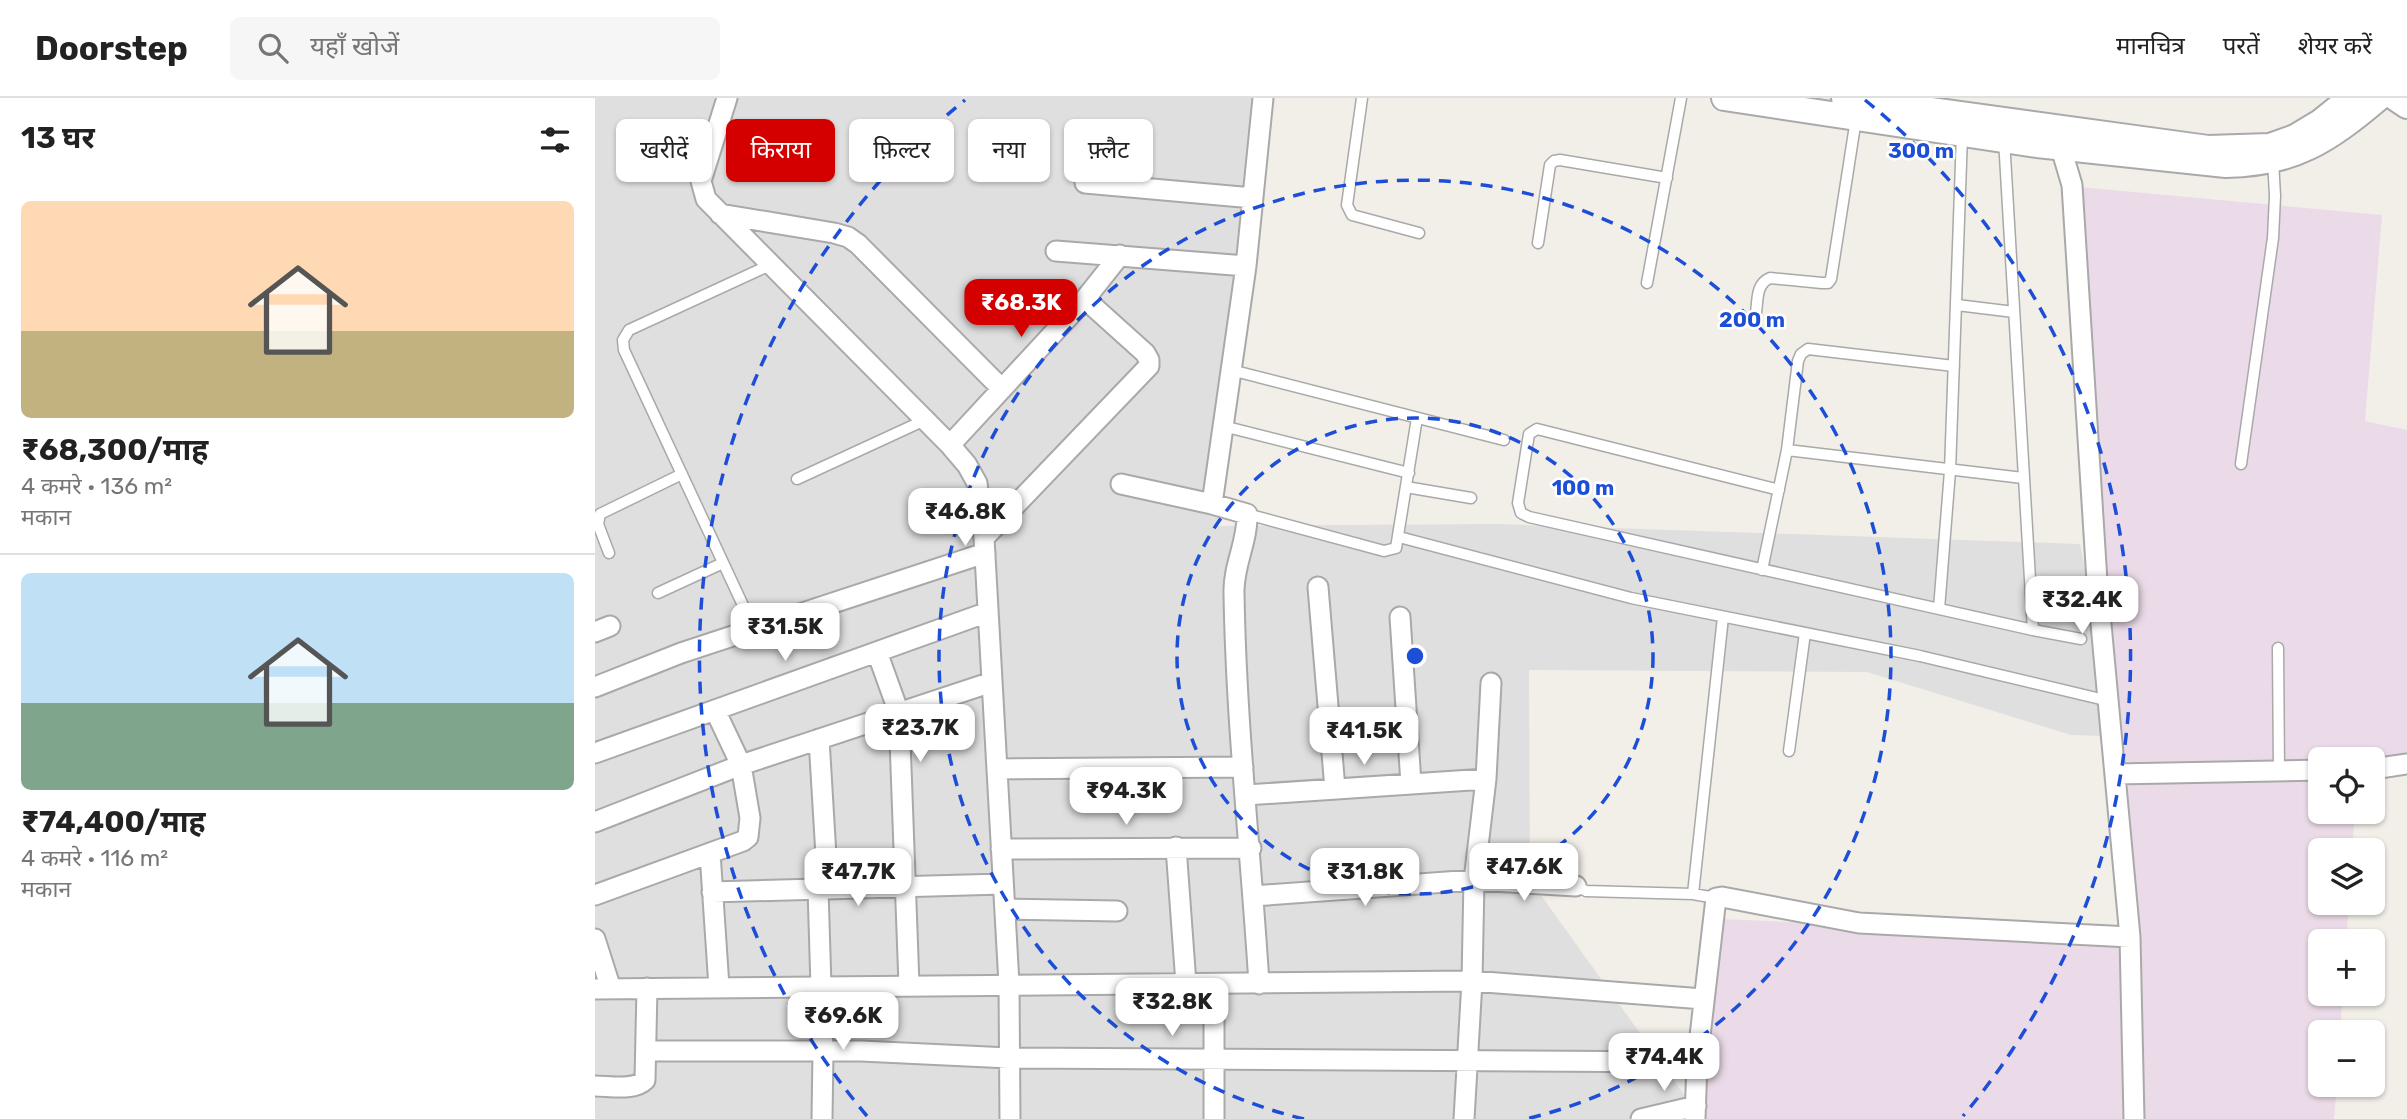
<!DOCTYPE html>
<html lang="hi">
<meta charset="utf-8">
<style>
body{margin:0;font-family:Rubik,"Noto Sans Devanagari",sans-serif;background:#f6f6f6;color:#222;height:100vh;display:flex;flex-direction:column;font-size:26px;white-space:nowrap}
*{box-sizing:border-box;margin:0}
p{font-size:23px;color:#767676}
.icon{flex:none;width:38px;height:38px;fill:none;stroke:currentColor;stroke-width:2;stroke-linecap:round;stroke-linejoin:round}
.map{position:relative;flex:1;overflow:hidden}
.sheet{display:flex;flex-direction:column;background:#fff;width:595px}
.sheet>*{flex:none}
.hud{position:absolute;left:21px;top:21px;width:665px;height:63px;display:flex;gap:14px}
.tools{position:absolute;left:1713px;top:649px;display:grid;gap:14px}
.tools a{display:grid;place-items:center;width:77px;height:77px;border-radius:10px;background:#fff;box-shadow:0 2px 5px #0004;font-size:35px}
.price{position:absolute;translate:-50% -60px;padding:0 16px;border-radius:14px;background:#fff;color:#222;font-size:23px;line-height:46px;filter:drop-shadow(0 2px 4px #0008)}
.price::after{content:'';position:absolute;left:50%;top:42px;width:21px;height:16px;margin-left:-10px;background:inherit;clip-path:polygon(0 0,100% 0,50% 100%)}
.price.selected{background:#d40000;color:#fff}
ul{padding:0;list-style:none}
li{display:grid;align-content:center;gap:14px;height:371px;padding:0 21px}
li+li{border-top:2px solid #e0e0e0}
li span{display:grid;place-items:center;height:217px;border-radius:10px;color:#555}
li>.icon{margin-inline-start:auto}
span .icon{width:126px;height:126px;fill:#fffc;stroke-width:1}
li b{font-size:30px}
h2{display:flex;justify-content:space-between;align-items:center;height:84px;padding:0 21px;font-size:30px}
.chip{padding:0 24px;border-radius:10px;background:#fff;box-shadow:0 2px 5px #0004;font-size:24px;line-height:63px}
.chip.selected{background:#d40000;color:#fff}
header{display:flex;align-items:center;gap:42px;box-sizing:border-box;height:98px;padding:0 35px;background:#fff;border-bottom:2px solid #e0e0e0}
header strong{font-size:33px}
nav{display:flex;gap:38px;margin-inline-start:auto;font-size:24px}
.search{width:490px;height:63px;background:#f6f6f6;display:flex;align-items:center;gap:18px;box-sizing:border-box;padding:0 24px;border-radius:10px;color:#767676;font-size:26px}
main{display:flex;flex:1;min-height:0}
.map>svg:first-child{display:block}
</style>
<header>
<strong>Doorstep</strong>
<div class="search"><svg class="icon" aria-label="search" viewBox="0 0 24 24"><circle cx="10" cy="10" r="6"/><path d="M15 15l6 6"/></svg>यहाँ खोजें</div>
<nav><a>मानचित्र</a><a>परतें</a><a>शेयर करें</a></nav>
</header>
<main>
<section class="sheet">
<h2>13 घर<svg class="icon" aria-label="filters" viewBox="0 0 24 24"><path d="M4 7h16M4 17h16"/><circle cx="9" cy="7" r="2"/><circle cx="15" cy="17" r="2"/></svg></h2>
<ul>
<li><span style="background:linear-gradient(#ffd9b3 60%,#c2b280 0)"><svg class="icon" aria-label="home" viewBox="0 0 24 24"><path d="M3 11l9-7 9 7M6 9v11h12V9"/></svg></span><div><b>₹68,300/माह</b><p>4 कमरे · 136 m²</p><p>मकान</p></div></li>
<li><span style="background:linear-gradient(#bfe0f5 60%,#7fa58c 0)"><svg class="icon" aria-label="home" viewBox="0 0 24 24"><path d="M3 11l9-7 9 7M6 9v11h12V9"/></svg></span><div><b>₹74,400/माह</b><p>4 कमरे · 116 m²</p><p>मकान</p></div></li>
</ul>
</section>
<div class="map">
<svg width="1812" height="1021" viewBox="0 0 1812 1021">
<rect width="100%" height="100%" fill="#f2efe9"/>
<path fill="#e0dfdf" d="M0,0H679L622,428L903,426L1485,446L1498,511L1509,638L1476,637L1272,574L934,572L935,782L1101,1013L1062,1021H0Z"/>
<path fill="#ebdbe8" d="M1484,89L1787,117L1770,323L1812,332V660L1726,662V714H1760L1757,752H1726V805H1754L1751,843L1726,844V896H1748L1745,934H1726V987H1742L1739,1021H1108L1105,1006L1126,821L1530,838Z"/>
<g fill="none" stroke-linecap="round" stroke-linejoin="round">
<defs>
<path id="service" d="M767,0L752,107L757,117L824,135
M943,145L955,67L959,63L965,62L1072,80
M1052,185L1086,0
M1362,207L1419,214
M1161,214C1163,201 1161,186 1175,180L1227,185H1233L1236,181L1261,21
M636,272L909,342
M628,328L814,375
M1192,352L1428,380
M1646,366L1678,140L1680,98L1678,62
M202,381L330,322
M811,389L876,400
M1184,392L942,331L934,336L923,405L926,415L934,419L1438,532L1409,41
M652,416L789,453L801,450L822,320
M804,439L1036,500L1325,558L1514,603
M14,455L3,426L5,416L87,376
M1167,472L1192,352L1203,263L1206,256L1213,251L1359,268
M63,495L128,465
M1344,511L1355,373L1367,37
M159,531L29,252L28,242L34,232L175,167
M1438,532L1486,541
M1683,550L1684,673
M1194,653L1210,535
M960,765L981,788L991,793L1098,796L1121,800
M1098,796L1128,519"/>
<path id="minor" d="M132,0L106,83L111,101L355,347L372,367L382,385L389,440L414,886L415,1021
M1463,40L1477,87L1502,483L1535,839L1539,1021
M490,85L658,100
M125,116L239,135L253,139L263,146L407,291
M461,153L651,168
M355,347L490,201L525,157
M526,386L617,406L651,168L668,0
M617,406L652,416C653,443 638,468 639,495C641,625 656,756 664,886
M389,440L554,268V262L550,255L490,201
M723,489L740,691
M805,519L816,686
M0,534L15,528
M282,554L304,615L314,887
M0,589L86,555L390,455
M224,641L233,791
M0,655L393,514
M402,671L648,669
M1778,671L1812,666
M1520,676L1726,672
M651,697L891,681
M0,724L146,667L397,584
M581,749L591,886
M406,751L656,750
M115,755L124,889
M223,791L228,954L227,1021
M117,794L408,786
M0,797L148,743L153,739L155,720L146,667L120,612
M658,798L879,782L981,788
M410,811L522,813
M0,841L16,891
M0,891L877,883L1108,901
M51,953H266L414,960L1102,964
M0,988C15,988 39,993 50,982L52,890
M619,1021V886
M869,1021L877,883L879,782L891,681L896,585
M1046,1021L1101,1008
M1100,1021L1102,964L1121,800L1127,799L1264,825L1535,839"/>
<path id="tertiary" d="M1129,0L1442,47L1631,67C1699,66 1733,43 1784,0
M1249,0L1613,50L1675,48L1700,39L1725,24L1755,0
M1800,0L1812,8"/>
</defs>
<use href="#service" stroke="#a9a9a9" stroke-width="13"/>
<use href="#minor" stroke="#a9a9a9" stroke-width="23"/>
<use href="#tertiary" stroke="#a9a9a9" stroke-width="28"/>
<use href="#service" stroke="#fff" stroke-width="10"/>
<use href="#minor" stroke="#fff" stroke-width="19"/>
<use href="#tertiary" stroke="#fff" stroke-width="24"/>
</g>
<g fill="none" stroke="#1d4ed8" stroke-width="3.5" stroke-dasharray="12 9">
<circle cx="820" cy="558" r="238"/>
<path d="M709 1021A476 476 0 1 1 931 1021"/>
<path d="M272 1018A715 715 0 0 1 370 2M1270 2A715 715 0 0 1 1368 1018"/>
</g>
<circle cx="820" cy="558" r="10" fill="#1d4ed8" stroke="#fff" stroke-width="3.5"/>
<g font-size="21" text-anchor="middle" font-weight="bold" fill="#1d4ed8" stroke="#fff" stroke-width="5" stroke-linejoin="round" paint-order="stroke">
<text x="1326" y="60">300 m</text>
<text x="1157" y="229">200 m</text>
<text x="988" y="397">100 m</text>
</g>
</svg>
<div class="tools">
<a><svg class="icon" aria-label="locate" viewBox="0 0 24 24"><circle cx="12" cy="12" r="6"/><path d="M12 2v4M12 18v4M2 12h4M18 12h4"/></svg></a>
<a><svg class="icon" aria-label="layers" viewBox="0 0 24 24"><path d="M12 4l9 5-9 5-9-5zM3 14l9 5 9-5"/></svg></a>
<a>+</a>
<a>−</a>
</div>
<b class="price selected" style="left:426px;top:241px">₹68.3K</b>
<b class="price" style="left:370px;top:450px">₹46.8K</b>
<b class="price" style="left:1487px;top:538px">₹32.4K</b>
<b class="price" style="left:190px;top:565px">₹31.5K</b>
<b class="price" style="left:325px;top:666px">₹23.7K</b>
<b class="price" style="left:769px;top:669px">₹41.5K</b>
<b class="price" style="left:531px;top:729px">₹94.3K</b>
<b class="price" style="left:929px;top:805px">₹47.6K</b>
<b class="price" style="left:263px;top:810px">₹47.7K</b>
<b class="price" style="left:770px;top:810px">₹31.8K</b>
<b class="price" style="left:577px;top:940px">₹32.8K</b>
<b class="price" style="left:248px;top:954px">₹69.6K</b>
<b class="price" style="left:1069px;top:995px">₹74.4K</b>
<div class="hud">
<a class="chip">खरीदें</a>
<a class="chip selected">किराया</a>
<a class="chip">फ़िल्टर</a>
<a class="chip">नया</a>
<a class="chip">फ़्लैट</a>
</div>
</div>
</main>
